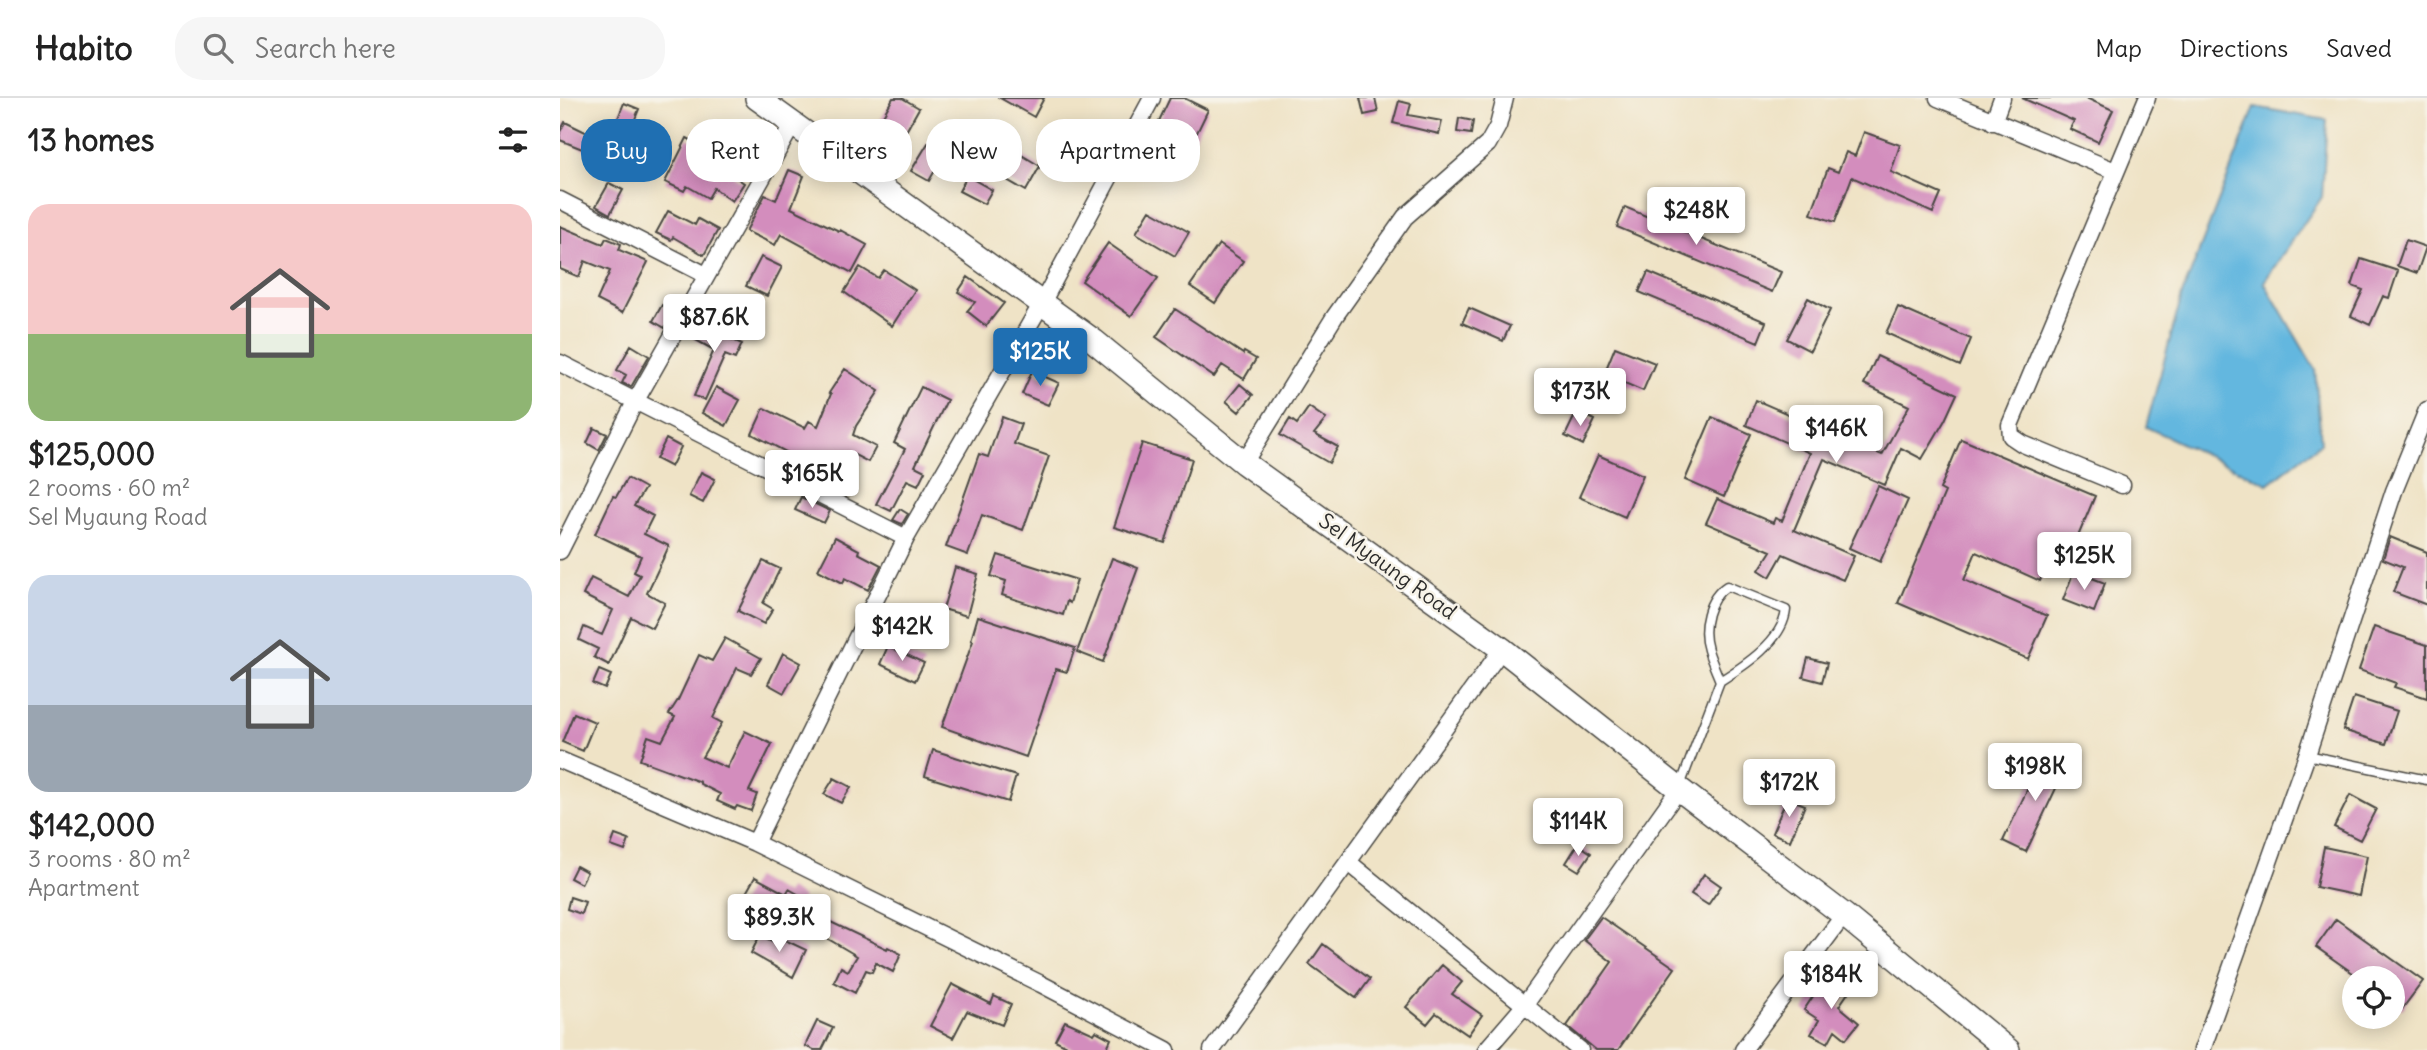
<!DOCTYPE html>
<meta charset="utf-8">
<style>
body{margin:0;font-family:Delius,sans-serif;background:#f6f6f6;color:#222;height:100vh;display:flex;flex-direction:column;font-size:26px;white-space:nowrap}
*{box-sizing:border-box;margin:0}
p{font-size:23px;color:#767676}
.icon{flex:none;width:38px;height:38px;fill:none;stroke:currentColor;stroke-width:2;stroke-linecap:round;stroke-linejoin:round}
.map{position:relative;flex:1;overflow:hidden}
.sheet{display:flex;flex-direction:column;background:#fff;width:560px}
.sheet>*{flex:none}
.guide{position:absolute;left:21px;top:21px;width:665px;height:63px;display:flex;gap:14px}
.tools{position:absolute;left:1782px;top:868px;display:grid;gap:14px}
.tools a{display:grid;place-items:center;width:63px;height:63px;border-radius:50%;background:#fff;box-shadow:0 4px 18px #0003;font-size:35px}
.price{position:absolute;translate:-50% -60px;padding:0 16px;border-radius:7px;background:#fff;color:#222;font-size:23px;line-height:46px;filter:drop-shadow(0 2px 4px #0008)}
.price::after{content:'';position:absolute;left:50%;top:42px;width:21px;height:16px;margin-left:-10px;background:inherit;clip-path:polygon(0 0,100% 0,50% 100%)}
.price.on{background:#1f6fb2;color:#fff}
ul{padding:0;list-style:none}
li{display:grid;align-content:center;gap:14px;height:371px;padding:0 28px}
li span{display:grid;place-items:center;height:217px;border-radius:21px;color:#555}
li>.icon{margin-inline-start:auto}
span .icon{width:126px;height:126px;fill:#fffc;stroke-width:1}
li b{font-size:30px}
h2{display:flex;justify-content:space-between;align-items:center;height:84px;padding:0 28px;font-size:30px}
.chip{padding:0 24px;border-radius:28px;background:#fff;box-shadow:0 4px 18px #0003;font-size:24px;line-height:63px}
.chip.on{background:#1f6fb2;color:#fff}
header{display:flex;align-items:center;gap:42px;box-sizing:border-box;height:98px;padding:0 35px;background:#fff;border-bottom:2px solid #e0e0e0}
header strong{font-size:33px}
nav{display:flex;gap:38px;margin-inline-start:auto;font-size:24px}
.search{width:490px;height:63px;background:#f6f6f6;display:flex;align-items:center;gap:18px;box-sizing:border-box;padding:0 24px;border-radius:28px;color:#767676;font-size:26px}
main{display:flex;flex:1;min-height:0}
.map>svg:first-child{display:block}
</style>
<header>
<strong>Habito</strong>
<div class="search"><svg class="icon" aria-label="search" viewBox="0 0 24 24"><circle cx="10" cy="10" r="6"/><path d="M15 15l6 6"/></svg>Search here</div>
<nav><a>Map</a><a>Directions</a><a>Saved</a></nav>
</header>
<main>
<section class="sheet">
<h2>13 homes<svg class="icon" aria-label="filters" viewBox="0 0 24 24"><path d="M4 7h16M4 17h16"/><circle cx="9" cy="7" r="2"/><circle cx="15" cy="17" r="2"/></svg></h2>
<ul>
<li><span style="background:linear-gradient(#f6c9c9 60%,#8fb573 0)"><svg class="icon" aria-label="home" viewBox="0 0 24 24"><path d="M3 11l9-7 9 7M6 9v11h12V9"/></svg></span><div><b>$125,000</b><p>2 rooms · 60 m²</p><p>Sel Myaung Road</p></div></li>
<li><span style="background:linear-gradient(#c9d6e8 60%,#9aa5b1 0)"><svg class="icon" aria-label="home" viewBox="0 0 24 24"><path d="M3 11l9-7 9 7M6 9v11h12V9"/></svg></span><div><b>$142,000</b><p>3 rooms · 80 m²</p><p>Apartment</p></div></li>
</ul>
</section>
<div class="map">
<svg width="1867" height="952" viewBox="0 0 1867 952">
<rect width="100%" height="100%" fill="#f7f3e8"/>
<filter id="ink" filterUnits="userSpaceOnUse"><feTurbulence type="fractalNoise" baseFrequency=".0143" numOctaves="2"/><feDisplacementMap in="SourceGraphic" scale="14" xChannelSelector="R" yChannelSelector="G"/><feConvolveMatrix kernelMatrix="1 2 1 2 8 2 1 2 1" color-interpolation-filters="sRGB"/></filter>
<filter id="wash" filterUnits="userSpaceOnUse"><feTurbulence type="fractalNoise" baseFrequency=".00686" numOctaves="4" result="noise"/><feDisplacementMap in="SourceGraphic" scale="28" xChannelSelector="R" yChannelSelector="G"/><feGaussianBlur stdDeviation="1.57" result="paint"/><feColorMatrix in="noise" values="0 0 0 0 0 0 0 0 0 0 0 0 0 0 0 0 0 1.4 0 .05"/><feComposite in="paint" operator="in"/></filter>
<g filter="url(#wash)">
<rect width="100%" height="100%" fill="#efe3c6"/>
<path fill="#64b7df" stroke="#487185" stroke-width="2" d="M1695,9L1767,22L1762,99L1704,184L1755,271L1761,345L1708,386L1586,329L1622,197Z"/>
<g id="blocks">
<path fill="#d38dbd" d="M333,0H342L359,10L335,53L311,39Z
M440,0H484L474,19Z
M610,0H624L648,12L632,45L597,27Z
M800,0H815L818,14L804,17Z
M1462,0H1526L1553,12L1538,44L1510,31L1514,23Z
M839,3L851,6L848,17L882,23L879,36L833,25Z
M64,5L79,11L67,41L52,35Z
M899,20L913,23L911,36L897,34Z
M5,24L44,43L37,57L0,42V34Z
M1304,34L1340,47L1331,74L1381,96L1373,115L1292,79L1275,124L1251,116L1268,70L1278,74L1286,54L1295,58Z
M127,40L145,49L143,54L167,67L165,72L184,85L172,103L154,90L148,100L127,88L124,93L105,84Z
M368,45L385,55L369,83L351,73Z
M455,53L480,68L466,93L440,78Z
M229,72L244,78L231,110L279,133L280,132L307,147L292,175L221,136L215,147L186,133L205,97L216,102Z
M407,78L432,92L424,106L399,93Z
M49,85L63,92L50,116L36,108Z
M1094,104L1112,112L1105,126L1221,174L1212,194L1057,129L1065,109L1088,119Z
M590,112L629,134L615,158L576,135Z
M108,113L135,127L138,121L158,132L144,157L113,139L111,142L96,135Z
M0,128L43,146L46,140L61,146L59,152L88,164L62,215L37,202L50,173L25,163L19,179L0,171Z
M1846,142L1866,149L1857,175L1837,168Z
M548,145L598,180L571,218L522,183Z
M659,146L683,163L655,205L630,188Z
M201,159L222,169L207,198L186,188Z
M1801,161L1838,173L1829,200L1823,198L1810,227L1791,218L1803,192L1792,188Z
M300,169L318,180L324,172L355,192L332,228L284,194Z
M1088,174L1206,224L1198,244L1079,194Z
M408,179L444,205L426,228L407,213L415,204L398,194Z
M1248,200L1270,212L1250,253L1227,241Z
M102,207L114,213L105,230L93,223Z
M1338,209L1411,241L1400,268L1326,235Z
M909,210L950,228L943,243L902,225Z
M615,211L683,256L684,254L696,261L684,281L662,267L654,279L596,239Z
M144,222L166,234L164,238L182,246L175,261L165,257L145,302L134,298L154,252L134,241Z
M71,247L89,258L71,289L62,285L66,277L57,272Z
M1055,249L1095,265L1083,293L1044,276Z
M1317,258L1397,296L1385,322L1362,361L1341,350L1325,387L1264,361L1234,432L1294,458L1283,482L1223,456L1210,479L1199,472L1211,453L1146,425L1157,401L1213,425L1215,420L1222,423L1250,355L1186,327L1196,302L1322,357L1349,308L1304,286Z
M285,271L319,293L296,328L293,337L316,349L308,364L289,354L279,374L248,359L245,364L192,336L204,310L245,330L249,323L258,328L271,296L269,295Z
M472,273L499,285L488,307L462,296Z
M680,286L693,297L679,314L666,303Z
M156,289L180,302L166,328L142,315Z
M361,289L387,302L355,368L365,373L358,387L347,382L331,413L316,406L345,351L334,345Z
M749,309L766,321L754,336L778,349L769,365L720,337L730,321L737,326Z
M1017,313L1035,322L1023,347L1005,338Z
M442,319L461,326L454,346L489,358L463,432L422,417L408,457L386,449L419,356L428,359Z
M1152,319L1191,336L1164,399L1125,382Z
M34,330L47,336L39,352L27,345Z
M106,341L121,349L111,369L96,361Z
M1401,341L1535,398L1514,448L1499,442L1480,483L1416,454L1404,482L1487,518L1468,561L1338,505L1385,394L1380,391Z
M582,345L632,361L605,445L554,429Z
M1038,357L1083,377L1065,419L1019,399Z
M141,374L155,381L143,405L129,398Z
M67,380L85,390L74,408L93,418L84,436L109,448L87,495L105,505L92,530L71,519L49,567L34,559L38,551L19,542L24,529L42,537L53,512L23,497L31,480L69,499L80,477L74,474L81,458L35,436L53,398L56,399Z
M1318,388L1348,402L1320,464L1289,450Z
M241,399L270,413L264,425L235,412Z
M340,411L348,416L342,426L333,422Z
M275,439L299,452L298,455L321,467L308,492L285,480L283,485L258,472Z
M1830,439L1867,454V507L1833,494L1843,469L1823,461Z
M438,457L517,482L510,505L507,503L503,517L442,497L446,483L431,478Z
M552,460L578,470L543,564L517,554Z
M203,463L220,471L203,505L213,511L204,526L178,513Z
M395,469L418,476L407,518L383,511Z
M1514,473L1545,485L1534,514L1503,502Z
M418,518L515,550L507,574L496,571L466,659L382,629L413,543L411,542Z
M1814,529L1867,547V600L1834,589L1836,585L1799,572Z
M165,540L201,560L191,576L177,570L153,620L162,625L142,659L167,670L185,633L212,646L189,693L197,696L191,713L177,708L175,711L157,703L160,696L140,686V684L80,662L88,638L102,643L115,619L109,616L118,602L139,557L152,563Z
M328,548L364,565L355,583L320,566Z
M223,555L241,565L224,595L208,586Z
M1248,560L1267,565L1262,584L1243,579Z
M39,572L51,577L45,591L33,586Z
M1794,599L1837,613L1826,646L1783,632Z
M14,615L35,624L23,653L2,644Z
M373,652L456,678L448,704L365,678Z
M1484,656L1507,667L1466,754L1443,743Z
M274,680L291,689L281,705L264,696Z
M1790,697L1816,711L1800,742L1774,729Z
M1227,700L1245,707L1230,743L1212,735Z
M55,737L69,742L65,753L51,748Z
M1018,746L1031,755L1019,773L1006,765Z
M1764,749L1807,758L1799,798L1756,789Z
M16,768L27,774L21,786L10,780Z
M1144,776L1161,788L1148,807L1131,796Z
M195,779L226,796L229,791L243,799L238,807L259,816L258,818L327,851L328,849L341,856L333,874L316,865L312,874L306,872L295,895L274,884L281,869L288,873L297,858L212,808L204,823L178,809Z
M10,799L25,804L21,816L7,811Z
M1041,819L1115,870L1058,952H1036L1007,928L1052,864L1024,842Z
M1776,821L1863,883L1842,911L1832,903V880H1800L1756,849Z
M200,837L220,847L223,841L246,852L233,879L191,855Z
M763,846L810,881L796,900L749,866Z
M882,867L902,884L892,896L922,917L908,937L876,915L867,926L846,909Z
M1267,877L1290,892L1279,908L1299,925L1286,941L1275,932L1268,945L1251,936L1259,922L1244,912Z
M392,886L431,906L434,898L451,906L442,927L407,913L393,940L370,928Z
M257,923L273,930L262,952H254L245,948Z
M505,923L534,936L536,933L551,941L546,952H515L495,942Z"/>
</g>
</g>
<g filter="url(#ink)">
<use href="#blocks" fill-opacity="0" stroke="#484742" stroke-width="2"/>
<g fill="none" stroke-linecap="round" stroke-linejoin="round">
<defs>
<path id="service" d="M1167,488L1226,512C1223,543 1184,568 1160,583C1156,573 1151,562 1148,552C1141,530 1148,500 1167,488Z
M1747,657L1867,682
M1120,688L1160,583"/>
<path id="minor" d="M1378,0L1555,73
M1433,24L1442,0
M0,102L146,177
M0,265L346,440
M684,365L775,218L845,119L928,46L938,28L945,0
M1562,387L1463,346L1451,338L1450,327L1587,0
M0,453L75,304L233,26
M0,662L195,745L481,886L607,952
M195,745L346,440L482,205L592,0
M788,764L1020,952
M652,952L942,551
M926,952L964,908L1119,691
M1183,952L1284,817
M1642,952L1747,657L1834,393L1867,312"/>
<path id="secondary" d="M197,0L534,243L684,365L942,551L1119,691L1284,817L1448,952"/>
</defs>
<use href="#service" stroke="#484742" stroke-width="11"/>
<use href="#minor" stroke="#484742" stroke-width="19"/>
<use href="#secondary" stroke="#484742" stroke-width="26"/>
<use href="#service" stroke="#fff" stroke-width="8"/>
<use href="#minor" stroke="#fff" stroke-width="16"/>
<use href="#secondary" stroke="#fff" stroke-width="23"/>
</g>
</g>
<g text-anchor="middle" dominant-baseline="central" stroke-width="5" stroke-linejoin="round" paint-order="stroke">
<g font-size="21" fill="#2b2b2b" stroke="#f7f3e8">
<text transform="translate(828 468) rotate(36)">Sel Myaung Road</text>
</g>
</g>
</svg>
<div class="tools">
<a><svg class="icon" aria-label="locate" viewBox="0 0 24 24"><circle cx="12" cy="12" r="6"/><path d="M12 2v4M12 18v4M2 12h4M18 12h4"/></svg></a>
</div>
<b class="price" style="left:1136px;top:149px">$248K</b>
<b class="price" style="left:154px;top:256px">$87.6K</b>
<b class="price on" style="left:480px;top:290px">$125K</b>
<b class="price" style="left:1020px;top:330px">$173K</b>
<b class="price" style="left:1276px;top:367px">$146K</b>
<b class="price" style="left:252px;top:412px">$165K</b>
<b class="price" style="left:1524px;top:494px">$125K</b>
<b class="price" style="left:342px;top:565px">$142K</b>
<b class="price" style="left:1475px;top:705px">$198K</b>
<b class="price" style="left:1229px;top:721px">$172K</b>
<b class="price" style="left:1018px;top:760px">$114K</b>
<b class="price" style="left:219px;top:856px">$89.3K</b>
<b class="price" style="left:1271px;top:913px">$184K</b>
<div class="guide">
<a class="chip on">Buy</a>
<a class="chip">Rent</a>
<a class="chip">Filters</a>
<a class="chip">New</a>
<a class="chip">Apartment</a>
</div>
</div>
</main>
